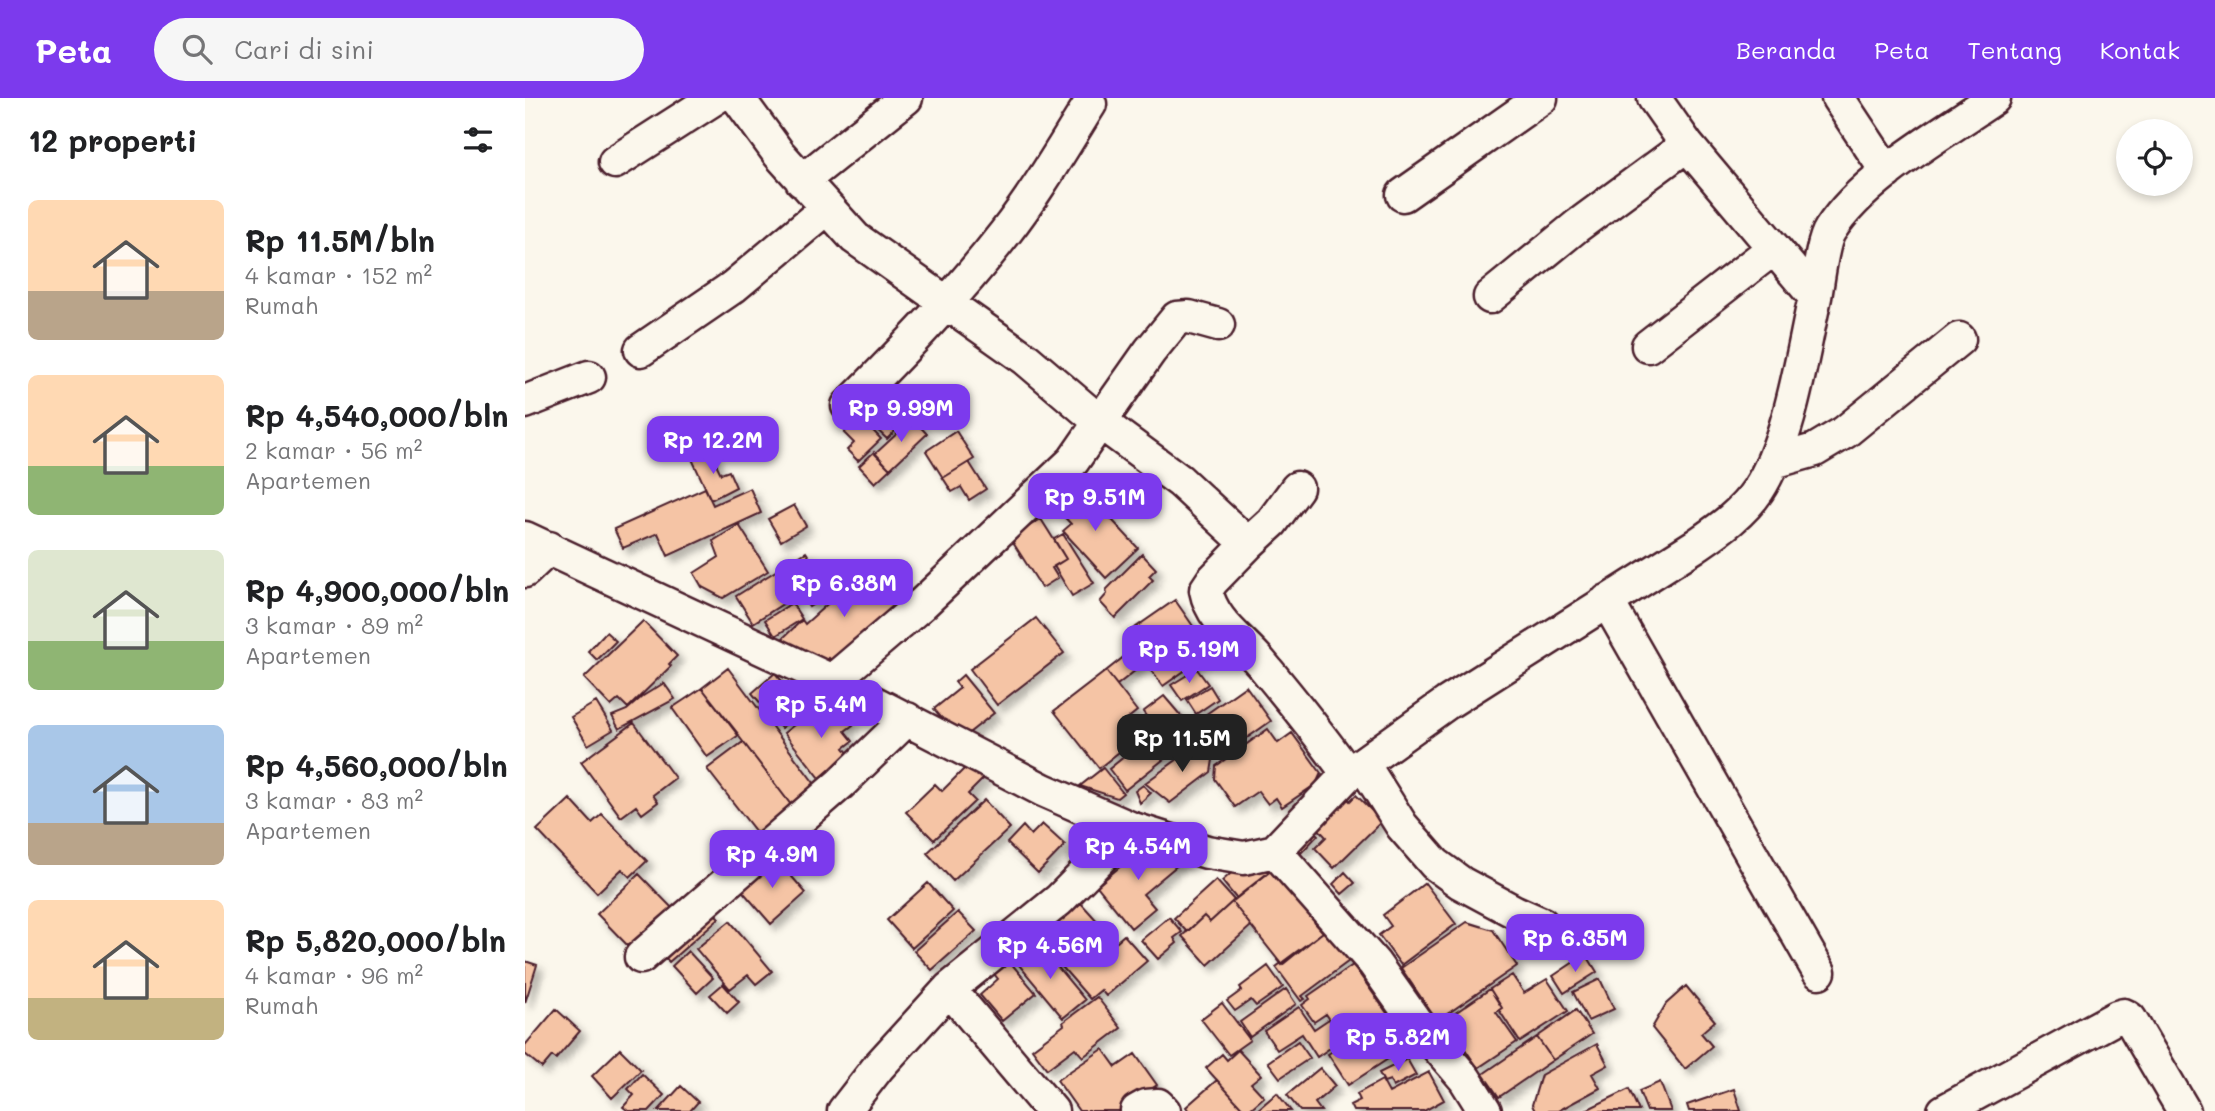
<!DOCTYPE html>
<html lang="id">
<meta charset="utf-8">
<style>
body{margin:0;font-family:Mali,sans-serif;background:#f6f6f6;color:#202124;height:100vh;display:flex;flex-direction:column;font-size:26px;white-space:nowrap}
*{box-sizing:border-box;margin:0}
p{font-size:23px;color:#757577}
.icon{flex:none;width:38px;height:38px;fill:none;stroke:currentColor;stroke-width:2;stroke-linecap:round;stroke-linejoin:round}
.map{position:relative;flex:1;overflow:hidden}
.drawer{display:flex;flex-direction:column;background:#fff;width:525px}
.drawer>*{flex:none}
.buttons{position:absolute;left:1591px;top:21px;display:grid;gap:14px}
.buttons a{display:grid;place-items:center;width:77px;height:77px;border-radius:50%;background:#fff;box-shadow:0 4px 10px #0003;font-size:35px}
.price{position:absolute;translate:-50% -60px;padding:0 16px;border-radius:14px;background:#7c3aed;color:#fff;font-size:23px;line-height:46px;filter:drop-shadow(0 2px 4px #0008)}
.price::after{content:'';position:absolute;left:50%;top:42px;width:21px;height:16px;margin-left:-10px;background:inherit;clip-path:polygon(0 0,100% 0,50% 100%)}
.price.selected{background:#222;color:#fff}
ul{padding:0;list-style:none}
li{display:flex;align-items:center;gap:21px;height:175px;padding:0 28px}
li span{display:grid;place-items:center;flex:none;width:196px;height:140px;border-radius:10px;color:#555}
li>.icon{margin-inline-start:auto}
span .icon{width:84px;height:84px;fill:#fffc;stroke-width:1}
li b{font-size:30px}
h2{display:flex;justify-content:space-between;align-items:center;height:84px;padding:0 28px;font-size:30px}
header{display:flex;align-items:center;gap:42px;box-sizing:border-box;height:98px;padding:0 35px;background:#7c3aed;color:#fff}
header strong{font-size:33px}
nav{display:flex;gap:38px;margin-inline-start:auto;font-size:24px}
.search{width:490px;height:63px;background:#f6f6f6;display:flex;align-items:center;gap:18px;box-sizing:border-box;padding:0 24px;border-radius:38px;color:#757577;font-size:26px}
main{display:flex;flex:1;min-height:0}
.map>svg:first-child{display:block}
</style>
<header>
<strong>Peta</strong>
<div class="search"><svg class="icon" aria-label="search" viewBox="0 0 24 24"><circle cx="10" cy="10" r="6"/><path d="M15 15l6 6"/></svg>Cari di sini</div>
<nav><a>Beranda</a><a>Peta</a><a>Tentang</a><a>Kontak</a></nav>
</header>
<main>
<section class="drawer">
<h2>12 properti<svg class="icon" aria-label="filters" viewBox="0 0 24 24"><path d="M4 7h16M4 17h16"/><circle cx="9" cy="7" r="2"/><circle cx="15" cy="17" r="2"/></svg></h2>
<ul>
<li><span style="background:linear-gradient(#ffd9b3 65%,#b9a48a 0)"><svg class="icon" aria-label="home" viewBox="0 0 24 24"><path d="M3 11l9-7 9 7M6 9v11h12V9"/></svg></span><div><b>Rp 11.5M/bln</b><p>4 kamar · 152 m²</p><p>Rumah</p></div></li>
<li><span style="background:linear-gradient(#ffd9b3 65%,#8fb573 0)"><svg class="icon" aria-label="home" viewBox="0 0 24 24"><path d="M3 11l9-7 9 7M6 9v11h12V9"/></svg></span><div><b>Rp 4,540,000/bln</b><p>2 kamar · 56 m²</p><p>Apartemen</p></div></li>
<li><span style="background:linear-gradient(#dfe7d0 65%,#8fb573 0)"><svg class="icon" aria-label="home" viewBox="0 0 24 24"><path d="M3 11l9-7 9 7M6 9v11h12V9"/></svg></span><div><b>Rp 4,900,000/bln</b><p>3 kamar · 89 m²</p><p>Apartemen</p></div></li>
<li><span style="background:linear-gradient(#a9c7e8 70%,#b9a48a 0)"><svg class="icon" aria-label="home" viewBox="0 0 24 24"><path d="M3 11l9-7 9 7M6 9v11h12V9"/></svg></span><div><b>Rp 4,560,000/bln</b><p>3 kamar · 83 m²</p><p>Apartemen</p></div></li>
<li><span style="background:linear-gradient(#ffd9b3 70%,#c2b280 0)"><svg class="icon" aria-label="home" viewBox="0 0 24 24"><path d="M3 11l9-7 9 7M6 9v11h12V9"/></svg></span><div><b>Rp 5,820,000/bln</b><p>4 kamar · 96 m²</p><p>Rumah</p></div></li>
</ul>
</section>
<div class="map">
<svg width="1690" height="1013" viewBox="0 0 1690 1013">
<defs>
<filter id="shadow"><feDropShadow dx="6" dy="6" stdDeviation="3.5" flood-color="#0004"/></filter>
</defs>
<rect width="100%" height="100%" fill="#fbf7ec"/>
<filter id="ink" filterUnits="userSpaceOnUse"><feTurbulence type="fractalNoise" baseFrequency=".0143" numOctaves="2"/><feDisplacementMap in="SourceGraphic" scale="14" xChannelSelector="R" yChannelSelector="G"/><feConvolveMatrix kernelMatrix="1 2 1 2 8 2 1 2 1" color-interpolation-filters="sRGB"/></filter>
<g filter="url(#ink)">
<path fill="#f5c4a5" stroke="#4a1f2b" stroke-width="2" filter="url(#shadow)" d="M370,304L385,318L362,341L347,327Z
M335,319L356,341L333,363L322,352L329,345L319,335Z
M388,321L402,336L365,371L350,356Z
M431,333L449,361L418,380L401,353Z
M185,353L196,376L204,373L211,389L186,402L167,361Z
M349,354L365,371L350,385L334,368Z
M444,364L461,391L444,402L436,389L427,394L418,380Z
M180,390L188,407L225,390L236,415L143,458L133,435L98,450L89,431Z
M545,391L558,405L565,398L613,450L581,480L538,433L546,426L528,407Z
M269,407L281,428L256,443L243,421Z
M516,421L541,461L527,470L533,480L517,490L485,440Z
M214,427L243,473L198,500L177,489L169,475L194,459L188,443Z
M538,436L569,485L547,498L529,468L541,461L529,441Z
M281,454L307,494L284,509L275,495L228,525L211,498Z
M617,456L631,471L624,478L628,482L590,520L575,504L582,496L581,492Z
M347,466L378,501L308,564L304,560L289,574L258,540L277,522L280,526Z
M650,502L686,554L638,588L601,536Z
M267,505L277,521L250,538L240,522Z
M511,520L539,555L472,607L445,571Z
M118,523L152,558L144,566L146,568L103,610L94,601L86,608L59,580Z
M81,534L91,543L72,562L63,553Z
M605,554L616,568L592,587L581,573Z
M203,570L295,693L270,712L177,590Z
M672,571L683,586L657,603L646,587Z
M581,573L612,613L596,626L609,642L574,670L529,613Z
M250,575L280,610L256,630L227,595Z
M438,577L469,615L435,642L409,611L435,590L430,584Z
M139,585L150,601L94,631L87,618L102,612L118,598Z
M685,588L693,601L671,616L662,602Z
M721,588L746,623L695,659L670,624Z
M177,590L214,637L182,659L147,610Z
M639,598L662,625L650,635L658,646L600,692L584,671L632,632L618,614Z
M71,604L88,632L63,647L46,619Z
M290,610L301,624L316,612L328,627L320,633L328,643L319,650L325,657L295,680L259,635Z
M109,625L150,680L128,697L133,704L117,716L111,708L96,719L56,664Z
M743,631L753,645L767,635L796,675L791,686L757,709L751,700L743,706L733,693L710,709L690,681L691,668Z
M218,644L270,712L235,739L182,671Z
M675,645L688,662L686,674L645,705L620,685Z
M441,669L461,678L443,696L450,703L409,742L381,714L410,686L417,693Z
M578,670L598,695L592,700L555,688Z
M618,687L626,695L615,705L610,693Z
M818,696L825,703L831,697L857,723L809,770L790,750L801,739L788,725Z
M45,701L67,725L77,716L122,763L105,779L97,771L72,795L12,732Z
M459,702L485,730L428,783L402,755Z
M781,725L793,737L776,755L764,743Z
M517,726L540,747L513,775L482,745L498,728L506,737Z
M622,746L661,760L618,796L630,810L606,830L572,788Z
M248,757L281,795L246,826L213,788Z
M752,768L795,821L790,825L798,834L757,867L707,804Z
M711,771L745,773L711,800L697,783Z
M820,774L830,785L817,796L808,786Z
M114,776L149,812L107,852L72,816Z
M691,782L709,802L685,824L679,818L662,834L649,820Z
M403,785L428,813L387,850L362,822Z
M900,785L931,826L876,867L854,837L866,828L858,817Z
M707,804L726,828L683,867L657,838L679,818L685,824Z
M556,805L574,825L532,863L507,836L532,813L539,820Z
M183,809L194,820L144,864L134,852Z
M433,814L451,833L407,872L389,853Z
M644,819L657,834L649,840L652,845L633,861L616,842Z
M205,823L247,873L231,886L223,877L205,891L171,851Z
M942,824L968,832L992,868L912,923L876,870Z
M809,826L832,857L777,898L780,901L776,903L751,869Z
M568,832L584,850L599,837L622,863L581,898L576,892L565,901L532,863Z
M517,850L560,902L538,920L489,861L500,853Z
M163,853L188,880L172,895L147,868Z
M1061,856L1072,874L1039,895L1028,878Z
M480,858L511,895L477,923L455,897L473,881L465,871Z
M0,863L12,867L0,905Z
M828,867L869,925L857,934L852,925L821,945L801,916L789,924L777,907L785,901L783,898Z
M743,868L758,889L731,908L726,902L710,913L702,903L717,892L715,889Z
M987,877L999,895L1022,881L1043,913L995,944L974,912L977,910L965,891Z
M1075,881L1089,911L1063,923L1048,894Z
M198,886L214,904L202,915L185,897Z
M1161,888L1190,923L1176,935L1187,948L1160,971L1127,930L1141,906Z
M761,891L771,906L725,939L715,924Z
M965,891L977,910L971,914L992,944L953,970L920,922Z
M572,899L596,930L558,959L550,950L522,971L507,951L539,927L538,924Z
M697,905L725,942L704,957L676,921Z
M774,909L789,931L804,921L818,941L792,959L777,936L752,952L739,933Z
M31,911L55,933L31,961L27,958L17,970L0,956V947Z
M1051,912L1067,936L1028,962L1012,939Z
M852,925L865,946L857,952L863,961L823,987L803,956Z
M883,927L893,940L880,952L869,939Z
M1012,939L1028,962L974,999L958,976Z
M773,943L785,960L755,980L743,964Z
M1072,946L1083,967L1067,976L1075,990L1033,1013H1010L1007,1007L1016,977Z
M95,951L116,972L87,1000L67,978Z
M578,951L591,969L610,956L632,987L594,1013H554L532,982Z
M713,952L736,977L726,985L739,999L723,1013H720L681,970L697,956L702,962Z
M882,961L891,977L868,989L865,982L859,984L854,975Z
M795,970L810,988L790,1005L796,1013H775L762,997Z
M904,974L919,1002L899,1013H828L825,1007L835,1002L832,996L857,982L864,995Z
M117,976L139,997L124,1013H103L98,1009L109,997L103,991Z
M692,982L720,1013H664L661,1009Z
M1135,984L1146,1013H1122L1114,993Z
M156,988L173,1004L165,1013H133Z
M1104,991L1114,1013H1059Z
M1209,991L1216,1013H1164L1162,1007Z
M752,995L766,1013H731Z"/>
<g fill="none" stroke-linecap="round" stroke-linejoin="round">
<defs>
<path id="minor" d="M213,0L254,56L330,140L501,261L575,324L625,253L652,220L664,219L693,227
M1129,0L1162,47L1290,199
M1313,0L1362,74
M90,64L190,0
M277,83L381,0
M878,97L1016,0
M965,199L1052,128L1162,47
M1123,248L1249,150
M116,252L208,189L301,111
M0,304L64,279
M323,308C378,253 432,197 480,135C512,94 538,49 565,6
M1248,364L1290,352L1320,334L1434,241
M0,440L307,583L518,692L605,730L682,754L719,760L750,753L823,676L922,605L1170,448C1193,432 1217,416 1233,392C1265,343 1277,257 1290,199C1293,184 1297,144 1305,132C1339,79 1417,36 1469,0
M723,446L687,483L681,492C687,524 716,541 736,565C766,601 795,637 823,676
M0,473L24,450
M1082,503L1294,874
M307,583L397,506L548,363L575,324L655,383L723,446L747,424L772,390
M838,666L877,728L910,766L936,785L990,814L1017,826
M750,753L849,865L890,923L940,981L960,1013
M116,859L316,685L382,621
M424,891L527,1013
M319,1013L354,968L424,891L534,802L605,730
M612,1013L621,1008L633,1007L639,1013
M1419,1013L1592,919L1599,917L1605,921L1659,1013"/>
</defs>
<use href="#minor" stroke="#4a1f2b" stroke-width="37"/>
<use href="#minor" stroke="#fbf7ec" stroke-width="32"/>
</g>
</g>
</svg>
<div class="buttons">
<a><svg class="icon" aria-label="locate" viewBox="0 0 24 24"><circle cx="12" cy="12" r="6"/><path d="M12 2v4M12 18v4M2 12h4M18 12h4"/></svg></a>
</div>
<b class="price" style="left:376px;top:346px">Rp 9.99M</b>
<b class="price" style="left:188px;top:378px">Rp 12.2M</b>
<b class="price" style="left:570px;top:435px">Rp 9.51M</b>
<b class="price" style="left:319px;top:521px">Rp 6.38M</b>
<b class="price" style="left:664px;top:587px">Rp 5.19M</b>
<b class="price" style="left:296px;top:642px">Rp 5.4M</b>
<b class="price selected" style="left:657px;top:676px">Rp 11.5M</b>
<b class="price" style="left:613px;top:784px">Rp 4.54M</b>
<b class="price" style="left:247px;top:792px">Rp 4.9M</b>
<b class="price" style="left:1050px;top:876px">Rp 6.35M</b>
<b class="price" style="left:525px;top:883px">Rp 4.56M</b>
<b class="price" style="left:873px;top:975px">Rp 5.82M</b>
</div>
</main>
